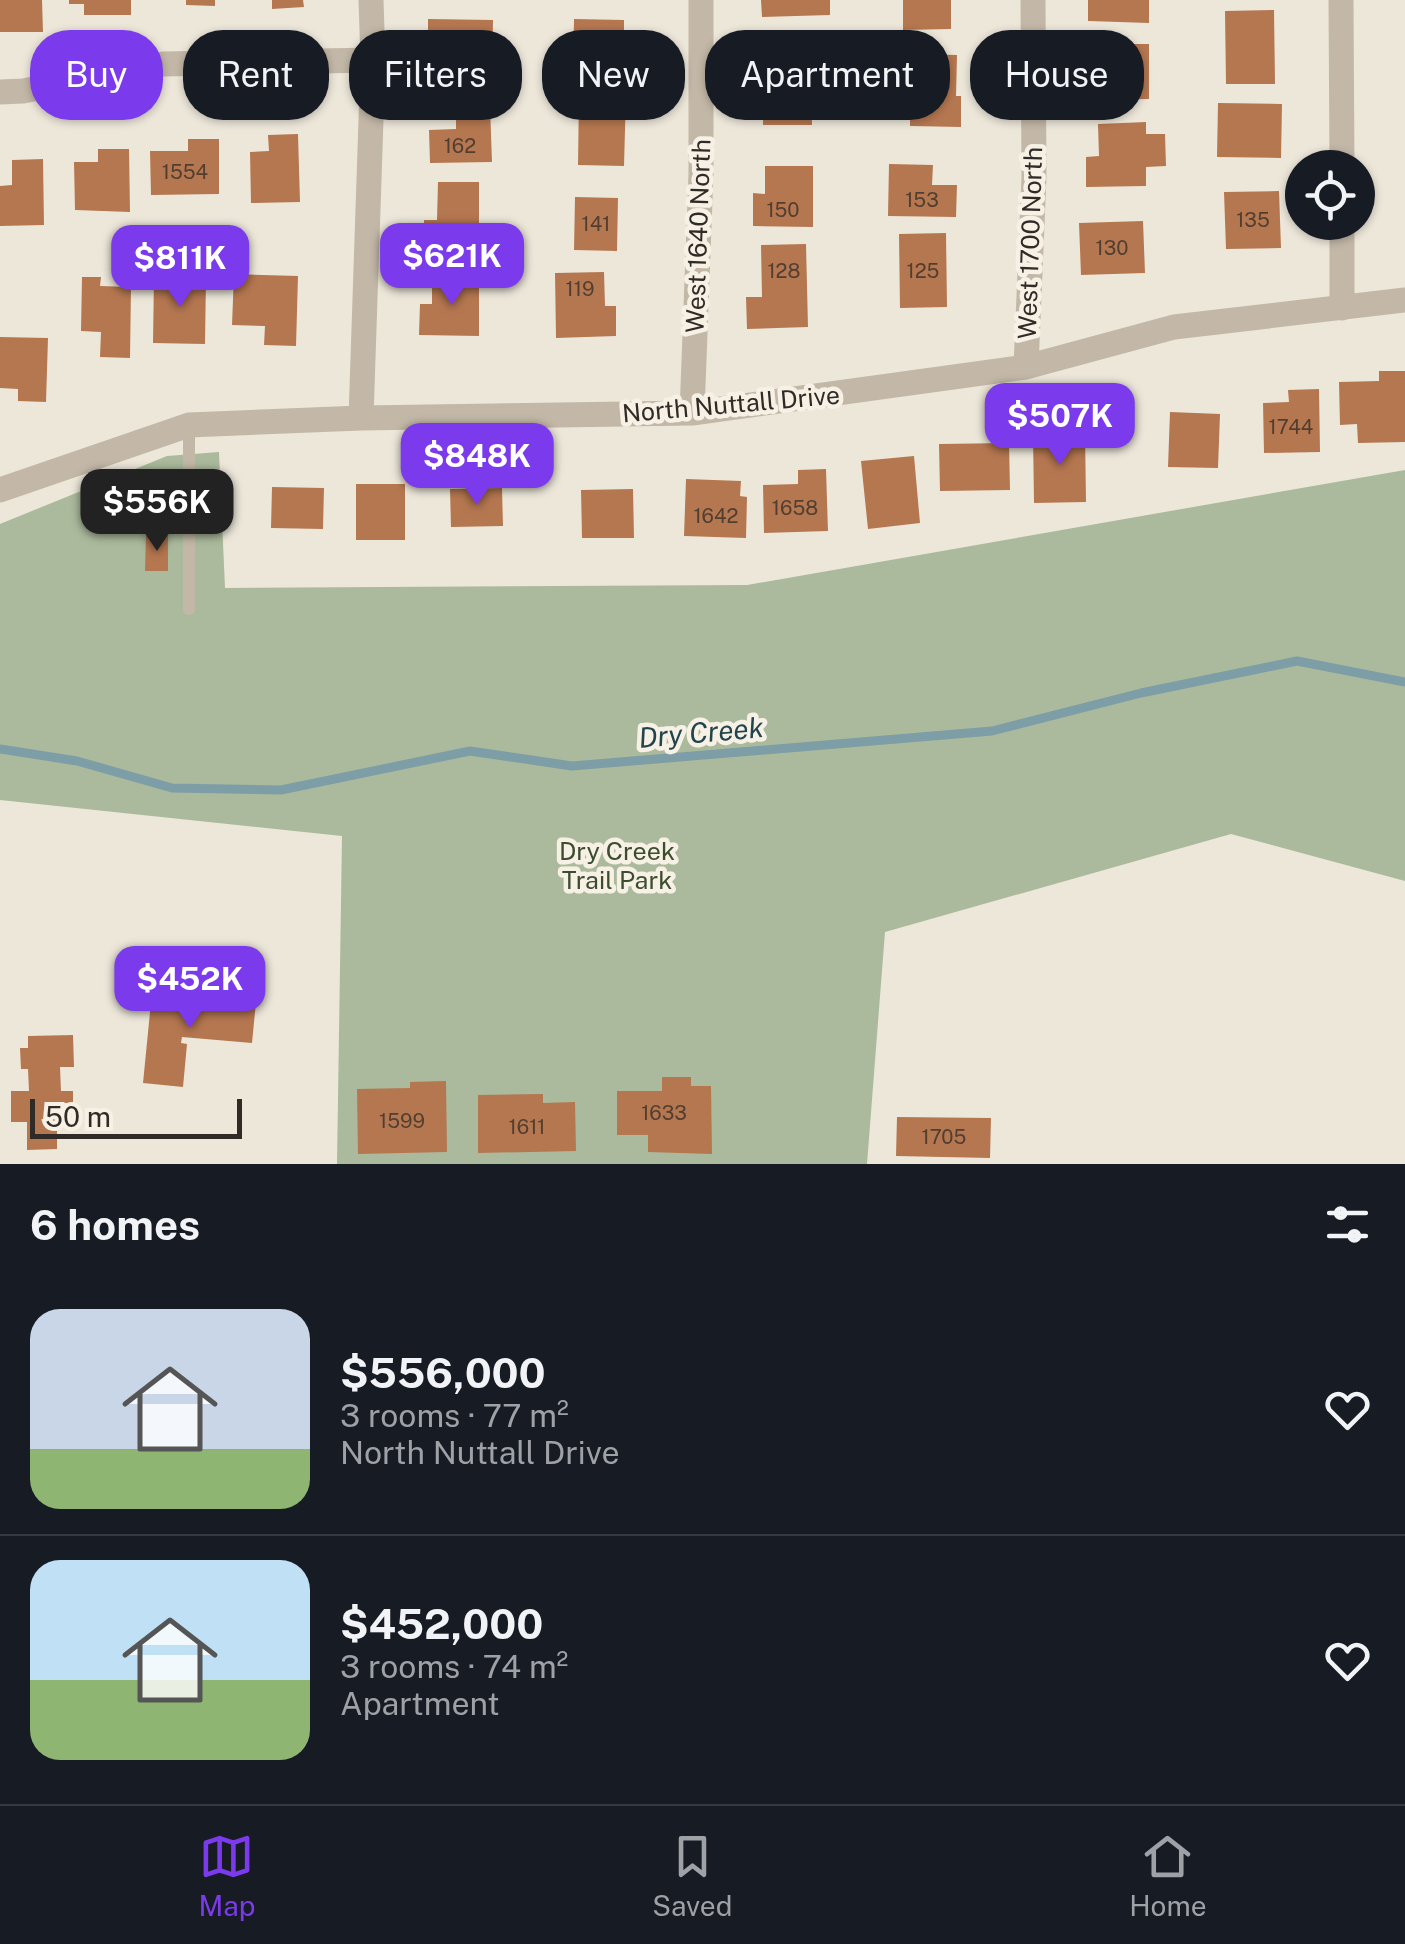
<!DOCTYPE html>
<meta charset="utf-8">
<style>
body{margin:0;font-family:"Public Sans",sans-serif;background:#242831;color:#f1f3f6;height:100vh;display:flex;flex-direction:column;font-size:38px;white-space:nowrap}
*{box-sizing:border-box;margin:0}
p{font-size:32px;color:#9ea1a6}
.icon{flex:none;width:55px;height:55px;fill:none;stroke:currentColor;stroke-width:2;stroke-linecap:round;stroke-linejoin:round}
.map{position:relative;height:1164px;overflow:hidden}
.side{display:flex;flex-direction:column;background:#171b24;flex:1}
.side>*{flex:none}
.top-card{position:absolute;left:30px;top:30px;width:1345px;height:90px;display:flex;gap:20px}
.buttons{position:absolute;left:1285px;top:150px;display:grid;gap:20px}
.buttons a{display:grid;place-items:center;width:90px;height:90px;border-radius:50%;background:#171b24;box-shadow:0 2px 8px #0004;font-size:50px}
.scale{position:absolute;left:30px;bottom:25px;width:212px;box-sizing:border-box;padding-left:10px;border:5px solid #312b27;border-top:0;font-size:28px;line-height:35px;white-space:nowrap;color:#312b27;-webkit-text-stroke:8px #f6f0e5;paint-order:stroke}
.price{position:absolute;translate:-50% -85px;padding:0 22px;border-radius:20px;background:#7c3aed;color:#fff;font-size:32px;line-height:65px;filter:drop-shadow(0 2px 5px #0008)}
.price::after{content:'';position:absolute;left:50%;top:60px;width:30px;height:22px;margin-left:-15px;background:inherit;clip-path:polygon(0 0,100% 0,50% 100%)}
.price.selected{background:#222;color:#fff}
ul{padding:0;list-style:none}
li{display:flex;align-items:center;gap:30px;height:250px;padding:0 30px}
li+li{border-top:2px solid #363941}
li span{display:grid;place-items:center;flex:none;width:280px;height:200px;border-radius:30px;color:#555}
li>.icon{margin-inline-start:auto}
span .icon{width:120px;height:120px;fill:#fffc;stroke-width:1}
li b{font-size:42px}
h2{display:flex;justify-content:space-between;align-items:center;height:120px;padding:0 30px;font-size:42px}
.tag{padding:0 35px;border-radius:40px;background:#171b24;box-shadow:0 2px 8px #0004;font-size:35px;line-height:90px}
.tag.selected{background:#7c3aed;color:#fff}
.tabs{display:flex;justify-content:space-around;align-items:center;height:140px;border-top:2px solid #363941;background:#171b24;font-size:28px;color:#9ea1a6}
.tabs a{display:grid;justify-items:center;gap:5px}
.tabs .selected{color:#7c3aed}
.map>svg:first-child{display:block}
</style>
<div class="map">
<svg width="1405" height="1164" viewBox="0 0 1405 1164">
<rect width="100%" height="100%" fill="#ede7da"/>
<path fill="#abba9c" d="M219,452L225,588L747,585L1405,470V881L1231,834L885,932L867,1164H337L342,836L0,800V524L167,456Z"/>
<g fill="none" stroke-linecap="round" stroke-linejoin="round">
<path stroke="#7d9ea6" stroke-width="9" d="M0,749L77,761L172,788L281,790L470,751L572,766L992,731L1141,693L1297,661L1405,682"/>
</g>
<path fill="#b57750" d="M0,0H42L43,32H0Z
M69,0H131V15H84V4H69Z
M186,0H215V6L186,5Z
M272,0H303L304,7L272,9Z
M761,0H830V15L762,17Z
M903,0H951V29L903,30Z
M1088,0H1149V23L1088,21Z
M1274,10L1275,84H1226L1225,11Z
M428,19L493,20L492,74L441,73V51H428Z
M574,19L624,20V38H630V74L573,73Z
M1097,44H1149V99L1098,100Z
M911,54L957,55L956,96H961V127L910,126Z
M772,73H811L812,125H763V93H772Z
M579,92L626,93L624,166L578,165Z
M1218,103L1282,104L1281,158L1217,157Z
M490,106L492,162L430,163L429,130L456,129V107Z
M1146,122V134H1165L1166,166L1146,167V186L1086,187V157L1099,156L1098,124Z
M298,134L300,202L251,203L250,152L269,151L268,135Z
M188,139H219V194L151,195L150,151H188Z
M98,149H129L130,212L75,210L74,162H98Z
M43,159L44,225L0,226V186L12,185V160Z
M889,164L933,165L932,185H957L956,217L888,216Z
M765,166H813V227L753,226V193L765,194Z
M438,182H479V252L424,251V220H437Z
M1279,191L1281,248L1226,249L1224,192Z
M575,197L618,198L617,251L574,250Z
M1143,221L1145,273L1081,275L1079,223Z
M946,233L947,307L900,308L899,234Z
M806,244L808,327L747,329L746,297H762L761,245Z
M604,272L605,306H616V336L556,338L555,273Z
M234,274L298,276L296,346L264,345L265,326L232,325Z
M154,276L206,277L205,344L153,343Z
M82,277H101L100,286L131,287L130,358L100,357L101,332L81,331Z
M432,278H479V336L419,335L420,304H432Z
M0,337L48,338L46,402L18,401V389L0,388Z
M1379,371H1405V442L1358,443L1357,424L1340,425L1339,382L1379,381Z
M1319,389L1320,452L1264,453L1263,403L1289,402L1288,390Z
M1170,412L1220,414L1218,468L1168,467Z
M1085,433L1086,502L1034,503L1033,434Z
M1009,443L1010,490L940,491L939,444Z
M914,456L920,523L868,529L861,461Z
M826,469L828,531L764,533L763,485L798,484V470Z
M686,479L741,481L740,496L747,497L746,538L684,536Z
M356,484H405V540H356Z
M272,487L324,488L323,529L271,528Z
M502,488L503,526L451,527L450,489Z
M633,489L634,538H582L581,490Z
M146,536H168V571H145Z
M152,992L256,1002L252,1043L182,1037L181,1043L187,1044L183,1087L143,1083Z
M73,1035L74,1067H60L61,1091H73V1103H57V1149L27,1150V1122H11V1091H29L28,1069H21L20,1048H28V1036Z
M662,1077H691V1086H711L712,1154L648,1152V1135H617V1091H662Z
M446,1081L447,1152L358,1154L357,1089L410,1088V1082Z
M543,1094V1103L575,1102L576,1151L478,1153V1095Z
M897,1117L991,1118L990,1158L896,1156Z"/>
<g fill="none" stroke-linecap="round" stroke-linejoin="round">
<path stroke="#c3b8a7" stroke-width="12" d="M189,425V609"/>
<path stroke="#c3b8a7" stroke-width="25" d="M1341,0L1342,168
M0,92L23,91L163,64L373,60
M1342,222V308
M1026,367L1034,177L1033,0
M692,413L701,174V0
M361,418L373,60L371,0
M0,490L189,425L361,418L692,413L1026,367L1174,327L1405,300"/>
</g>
<g text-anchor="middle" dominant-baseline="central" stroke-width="9" stroke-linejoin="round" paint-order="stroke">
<g font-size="20" fill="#523e31">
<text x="460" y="146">162</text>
<text x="185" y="172">1554</text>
<text x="922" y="200">153</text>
<text x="783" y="210">150</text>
<text x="1253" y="220">135</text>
<text x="596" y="224">141</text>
<text x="1112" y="248">130</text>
<text x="784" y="271">128</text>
<text x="923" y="271">125</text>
<text x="580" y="289">119</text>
<text x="1291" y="427">1744</text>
<text x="795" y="508">1658</text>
<text x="716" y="516">1642</text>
<text x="664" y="1113">1633</text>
<text x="402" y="1121">1599</text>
<text x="527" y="1127">1611</text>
<text x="944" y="1137">1705</text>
</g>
<g font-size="25" fill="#312b27" stroke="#f6f0e5">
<text transform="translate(698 236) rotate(-88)">West 1640 North</text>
<text transform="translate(1030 243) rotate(-88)">West 1700 North</text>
<text transform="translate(731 404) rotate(-5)">North Nuttall Drive</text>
</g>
<g font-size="25" fill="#3c4c2e" stroke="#f6f0e5">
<text x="617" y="851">Dry Creek<tspan x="617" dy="29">Trail Park</tspan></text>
</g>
<g font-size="28" font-style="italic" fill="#22444d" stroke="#f6f0e5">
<text transform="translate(701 732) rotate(-5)">Dry Creek</text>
</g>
</g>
</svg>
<div class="buttons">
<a><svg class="icon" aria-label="locate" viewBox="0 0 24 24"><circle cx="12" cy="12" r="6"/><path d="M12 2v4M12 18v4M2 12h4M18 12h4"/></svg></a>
</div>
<div class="scale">50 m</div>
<b class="price" style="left:452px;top:308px">$621K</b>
<b class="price" style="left:180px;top:310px">$811K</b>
<b class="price" style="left:1060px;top:468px">$507K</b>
<b class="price" style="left:477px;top:508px">$848K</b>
<b class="price selected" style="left:157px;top:554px">$556K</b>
<b class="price" style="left:190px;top:1031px">$452K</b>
<div class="top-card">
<a class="tag selected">Buy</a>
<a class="tag">Rent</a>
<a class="tag">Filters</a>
<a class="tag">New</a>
<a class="tag">Apartment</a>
<a class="tag">House</a>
</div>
</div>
<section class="side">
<h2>6 homes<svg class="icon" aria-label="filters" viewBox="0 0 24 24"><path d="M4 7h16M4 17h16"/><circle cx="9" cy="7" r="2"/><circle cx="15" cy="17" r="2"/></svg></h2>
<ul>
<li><span style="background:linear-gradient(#c9d6e8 70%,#8fb573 0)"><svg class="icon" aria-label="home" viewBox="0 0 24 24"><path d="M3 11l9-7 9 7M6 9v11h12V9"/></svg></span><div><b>$556,000</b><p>3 rooms · 77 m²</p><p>North Nuttall Drive</p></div><svg class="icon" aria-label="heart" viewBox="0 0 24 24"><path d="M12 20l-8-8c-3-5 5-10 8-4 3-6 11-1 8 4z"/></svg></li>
<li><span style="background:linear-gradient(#bfe0f5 60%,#8fb573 0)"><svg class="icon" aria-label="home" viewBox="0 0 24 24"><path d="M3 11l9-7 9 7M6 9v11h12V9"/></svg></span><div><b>$452,000</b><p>3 rooms · 74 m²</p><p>Apartment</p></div><svg class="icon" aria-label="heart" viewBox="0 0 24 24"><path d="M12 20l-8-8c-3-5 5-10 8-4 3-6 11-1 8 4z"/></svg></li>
</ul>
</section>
<nav class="tabs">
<a class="selected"><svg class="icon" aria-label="map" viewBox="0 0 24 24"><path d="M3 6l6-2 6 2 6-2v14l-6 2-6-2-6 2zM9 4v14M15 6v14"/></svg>Map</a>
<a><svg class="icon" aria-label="saved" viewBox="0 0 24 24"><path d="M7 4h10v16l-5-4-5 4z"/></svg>Saved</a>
<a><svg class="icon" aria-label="home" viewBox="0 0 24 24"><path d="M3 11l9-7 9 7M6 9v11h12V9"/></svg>Home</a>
</nav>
